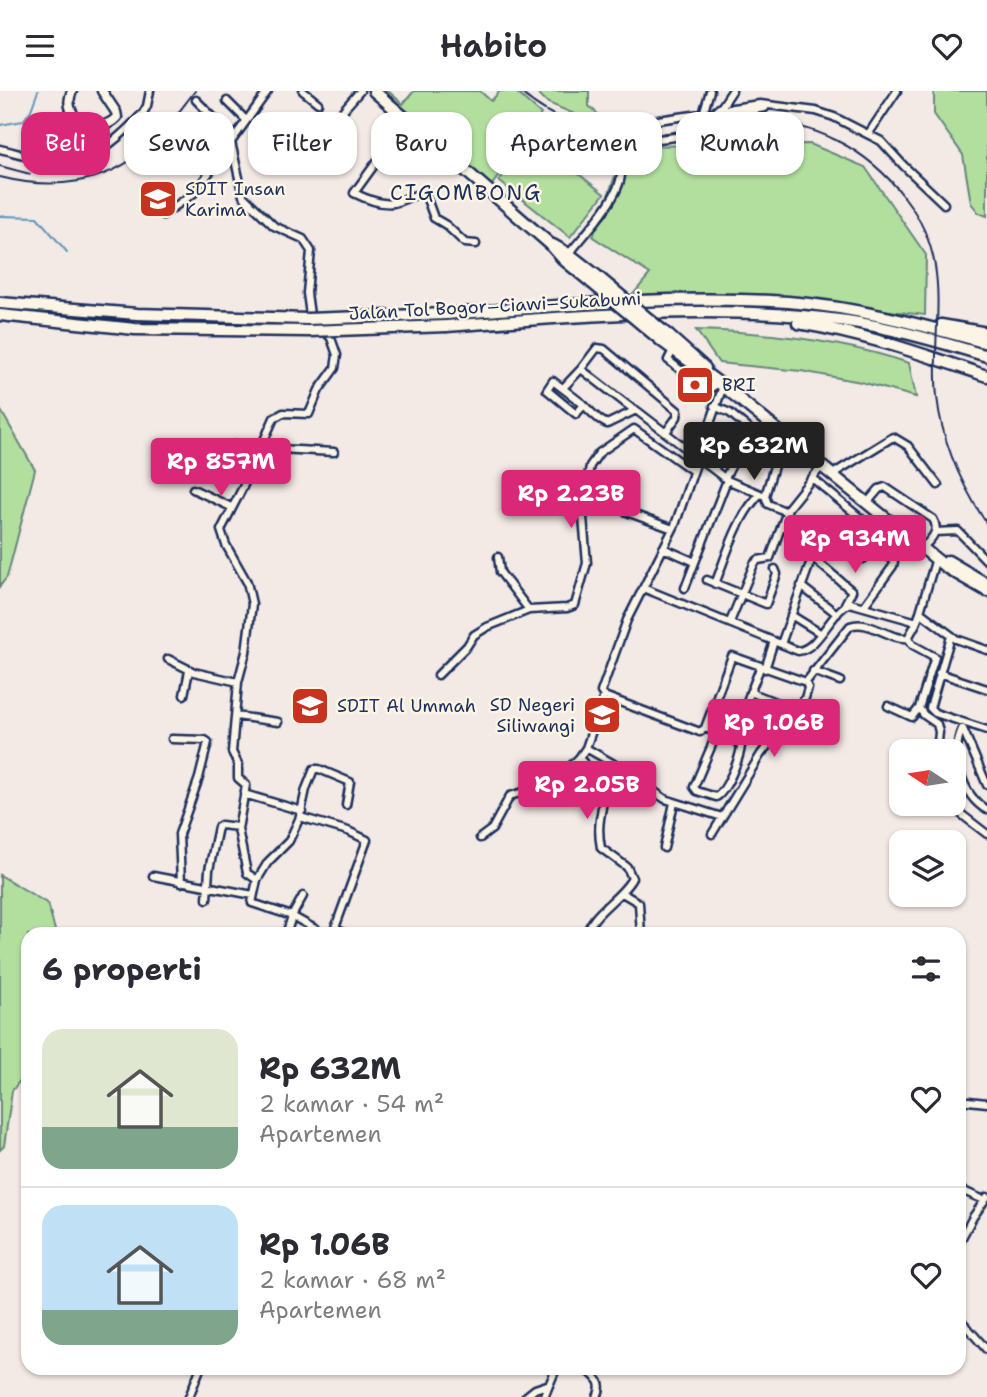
<!DOCTYPE html>
<html lang="id">
<meta charset="utf-8">
<style>
body{margin:0;font-family:"Shantell Sans",sans-serif;background:#f7f7f7;color:#2b2b33;height:100vh;display:flex;flex-direction:column;font-size:26px;white-space:nowrap}
*{box-sizing:border-box;margin:0}
p{font-size:23px;color:#7c7c81}
.icon{flex:none;width:38px;height:38px;fill:none;stroke:currentColor;stroke-width:2;stroke-linecap:round;stroke-linejoin:round}
.map{position:relative;flex:1;overflow:hidden}
.drawer{position:absolute;left:21px;top:836px;width:945px;height:448px;display:flex;flex-direction:column;background:#fff;border-radius:21px;box-shadow:0 2px 5px #0004}
.drawer>*{flex:none}
.hud{position:absolute;left:21px;top:21px;width:945px;height:63px;display:flex;gap:14px}
.needle{width:46px;rotate:282deg}
.controls{position:absolute;left:889px;top:648px;display:grid;gap:14px}
.controls a{display:grid;place-items:center;width:77px;height:77px;border-radius:14px;background:#fff;box-shadow:0 2px 5px #0004;font-size:35px}
.price{position:absolute;translate:-50% -60px;padding:0 16px;border-radius:7px;background:#db2777;color:#fff;font-size:23px;line-height:46px;filter:drop-shadow(0 2px 4px #0008)}
.price::after{content:'';position:absolute;left:50%;top:42px;width:21px;height:16px;margin-left:-10px;background:inherit;clip-path:polygon(0 0,100% 0,50% 100%)}
.price.active{background:#222;color:#fff}
ul{padding:0;list-style:none}
li{display:flex;align-items:center;gap:21px;height:175px;padding:0 21px}
li+li{border-top:2px solid #e1e1e2}
li span{display:grid;place-items:center;flex:none;width:196px;height:140px;border-radius:21px;color:#555}
li>.icon{margin-inline-start:auto}
span .icon{width:84px;height:84px;fill:#fffc;stroke-width:1}
li b{font-size:30px}
h2{display:flex;justify-content:space-between;align-items:center;height:84px;padding:0 21px;font-size:30px}
.chip{padding:0 24px;border-radius:21px;background:#fff;box-shadow:0 2px 5px #0004;font-size:24px;line-height:63px}
.chip.active{background:#db2777;color:#fff}
header{display:flex;justify-content:space-between;align-items:center;height:91px;padding:0 21px;background:#fff;font-size:32px;font-weight:600}
.map>svg:first-child{display:block}
</style>
<header><svg class="icon" aria-label="menu" viewBox="0 0 24 24"><path d="M4 6h16M4 12h16M4 18h16"/></svg>Habito<svg class="icon" aria-label="heart" viewBox="0 0 24 24"><path d="M12 20l-8-8c-3-5 5-10 8-4 3-6 11-1 8 4z"/></svg></header>
<div class="map">
<svg width="987" height="1306" viewBox="0 0 987 1306">
<rect width="100%" height="100%" fill="#f3e9e5"/>
<filter id="ink" filterUnits="userSpaceOnUse"><feTurbulence type="fractalNoise" baseFrequency=".0143" numOctaves="2"/><feDisplacementMap in="SourceGraphic" scale="14" xChannelSelector="R" yChannelSelector="G"/><feConvolveMatrix kernelMatrix="1 2 1 2 8 2 1 2 1" color-interpolation-filters="sRGB"/></filter>
<g filter="url(#ink)">
<path fill="#b2df9e" stroke="#66877e" stroke-width="2" d="M378,0H388L403,13L414,0H480L491,10L500,0H515L541,23L530,43L488,99Z
M536,0H589V15L602,27L598,33L548,12Z
M934,0H987V125L979,122L971,112L963,64L934,23Z
M533,47L604,103L570,146L499,90Z
M810,53L865,76L926,164L925,224L793,209L630,207L650,183L593,146L626,55Z
M696,239C768,241 840,249 909,272L916,306L861,291L801,280L719,272Z
M0,318L35,379L7,486L0,495Z
M0,784L48,813L56,843L28,844V979L12,1000L4,1055L0,1059Z"/>
<g fill="none" stroke-linecap="round" stroke-linejoin="round">
<path stroke="#6496b9" stroke-width="2" d="M0,34L23,30L31,19L38,0
M0,125L37,126L67,161"/>
<defs>
<path id="minor" d="M268,0L231,51L243,105L274,135L303,148L311,160L307,202L310,224L331,247L337,264L335,277L319,299L309,323L283,322L274,327L243,396L221,439L226,454L247,491L252,513L246,561L238,591L232,661L238,673V687L246,694L238,738L247,782L257,789L252,812L292,825L326,844
M303,0L318,12
M227,10L246,29
M719,19L760,13L816,20L834,26L881,50L904,75L944,113
M703,23L710,0
M716,27L723,24L765,17
M407,29L354,102C364,107 381,114 393,112C405,110 413,101 426,105L434,127L446,134L465,152L476,153
M869,42L897,0
M318,48L360,0
M621,50H642L700,43
M0,58C22,63 48,72 71,70C98,68 125,41 143,22L147,15L150,0
M163,124L194,102L230,54L214,27L196,9
M568,164C583,145 619,108 621,84C622,68 618,50 623,34L714,21L722,15L732,0
M673,259L668,269L707,300L718,292
M723,295L675,434L627,529L601,601L604,605L700,641L705,637L732,565L806,591L850,535C870,528 888,549 908,547L917,531L936,467
M563,297L581,278
M584,314L576,323L547,299L553,290L583,313C590,320 598,329 607,333L636,319L727,389L765,405
M714,315L730,322L778,362
M634,319L581,278L597,257L604,258L678,320L677,326L666,341
M237,353L259,362
M261,357L334,361
M714,378L724,364L731,363L734,370L725,387
M831,384L893,346L908,355L938,394
M812,387L876,440
M193,398L231,416
M867,412L879,398L885,396L933,428C940,439 932,448 923,456
M624,420L673,438
M787,421L768,413L765,405L778,362L789,349
M935,441L958,440L987,470
M663,457L695,471
M498,466L500,481L529,519
M812,466L852,500L845,513
M707,489L766,513L777,483L775,478
M715,493C727,463 737,426 760,403
M801,495L837,523
M643,497L798,560C819,558 830,521 850,512L917,531
M685,497L727,389
M920,521L956,548L987,559
M791,524L820,542
M730,531L754,473L758,469L770,467L788,417L821,376
M951,545L930,617L935,622L987,639
M908,547L913,554L935,566L919,617L924,624L937,633L939,641L937,660
M781,553L817,453L824,443L832,445L858,468H863L876,457L894,470L893,475L864,515
M168,568L194,581L238,591
M765,578L774,550
M813,580L840,590
M939,582L987,598
M438,584L467,555L474,544L487,536L529,519L567,517L575,514L587,472L582,415L590,375L599,362L634,338L693,380
M750,601L795,619
M184,604L189,580
M888,615L912,626L919,617
M236,625L278,631
M705,637L735,649L741,655C740,667 726,701 716,706L697,700L694,696L717,642
M962,638C950,663 962,705 987,719
M963,638L987,694
M172,648L205,649L208,651L199,687L179,743L181,792
M732,648L760,577
M586,657L614,673L665,708L722,726
M244,703L302,720
M954,709L961,723L987,743
M300,726L348,740L367,749L335,837
M712,743L761,663L805,607L808,597L806,591
M480,747L492,738L510,705L553,692L579,667
M664,757L674,712
M153,785L253,804
M257,789L268,771L289,750L300,726L306,698L314,678H319L350,691L346,714
M622,802L639,812L641,844
M207,808L209,779L218,736L221,734L238,736
M286,844L292,825L303,805
M329,844L335,837L347,844
M587,844C589,823 622,807 632,787L627,776L601,757C592,711 622,710 579,667L586,657L604,605
M959,1009L987,1012
M959,1098L984,1109
M959,1152L973,1126L987,1106
M959,1227L987,1259
M586,1278C597,1287 604,1292 597,1306
M189,1306L200,1278
M525,1306L535,1298L547,1294
M544,1306L556,1278"/>
<path id="major" d="M72,0C59,28 98,47 117,26L116,21L102,0"/>
<path id="highway" d="M374,0L550,153L564,169L592,192
M553,154L569,163L597,185
M0,212L137,223L307,228
M447,223C560,215 675,203 788,211C856,216 922,234 987,252
M0,224L135,238L309,240
M798,232C863,242 925,264 987,285
M941,234L987,242
M447,235C579,225 715,212 847,230C894,237 942,251 987,265
M669,245L705,277
M663,251L723,295L947,477L987,500
M948,470L987,493"/>
</defs>
<use href="#minor" stroke="#1b2f5e" stroke-width="11"/>
<use href="#major" stroke="#1b2f5e" stroke-width="13"/>
<use href="#highway" stroke="#1b2f5e" stroke-width="15"/>
<use href="#minor" stroke="#fcf5e5" stroke-width="6"/>
<use href="#major" stroke="#fcf5e5" stroke-width="8"/>
<use href="#highway" stroke="#fcf5e5" stroke-width="10"/>
<path stroke="#1b2f5e" stroke-width="2" d="M519,0C554,31 603,49 651,44C684,41 717,30 750,30C813,29 868,58 905,107C956,174 930,232 937,306C942,352 962,395 987,433
M0,75L30,83
M0,86C51,99 106,94 146,57C165,41 180,19 195,0"/>
<defs>
<path id="minor-bridge" d="M700,43L716,27"/>
<path id="highway-bridge" d="M597,185L669,245
M592,192L663,251
M307,228L447,223
M309,240L447,235"/>
</defs>
<use href="#minor-bridge" stroke="#1b2f5e" stroke-width="11" stroke-linecap="butt"/>
<use href="#highway-bridge" stroke="#1b2f5e" stroke-width="15" stroke-linecap="butt"/>
<use href="#minor-bridge" stroke="#fcf5e5" stroke-width="6"/>
<use href="#highway-bridge" stroke="#fcf5e5" stroke-width="10"/>
</g>
</g>
<defs>
<symbol id="school-square" viewBox="-11 -11 22 22"><rect x="-9" y="-9" width="18" height="18" rx="4" fill="#c8321e" stroke="#fcf5e5"/><path d="M0-5L7-2L0 1L-7-2ZM-4 1L0 2.5L4 1V4Q0 6-4 4Z" fill="#fff"/></symbol>
<symbol id="bank-square" viewBox="-11 -11 22 22"><rect x="-9" y="-9" width="18" height="18" rx="4" fill="#c8321e" stroke="#fcf5e5"/><path d="M-6-4H6V4H-6ZM0-2.3a2.3 2.3 0 1 0 0 4.6a2.3 2.3 0 1 0 0-4.6Z" fill="#fff"/></symbol>
</defs>
<g fill-rule="evenodd">
<use href="#school-square" x="136" y="86" width="44" height="44"/>
<use href="#bank-square" x="673" y="272" width="44" height="44"/>
<use href="#school-square" x="288" y="593" width="44" height="44"/>
<use href="#school-square" x="580" y="602" width="44" height="44"/>
</g>
<g text-anchor="middle" dominant-baseline="central" stroke-width="5" stroke-linejoin="round" paint-order="stroke">
<g font-size="18" fill="#1b2f5e" stroke="#fcf5e5" text-anchor="start">
<text x="185" y="98">SDIT Insan<tspan x="185" dy="21">Karima</tspan></text>
<text x="722" y="294">BRI</text>
<text x="575" y="614" text-anchor="end">SD Negeri<tspan x="575" dy="21">Siliwangi</tspan></text>
<text x="337" y="615">SDIT Al Ummah</text>
</g>
<g font-size="18" fill="#1b2f5e" stroke="#fcf5e5">
<text transform="translate(495 215) rotate(-3)">Jalan Tol Bogor–Ciawi–Sukabumi</text>
</g>
<g font-size="21" letter-spacing="2" fill="#1b2f5e" stroke="#fcf5e5">
<text x="466" y="102">CIGOMBONG</text>
</g>
</g>
</svg>
<div class="controls">
<a><svg class="needle" viewBox="-14 -14 28 28"><path d="M0-13l5 13h-10z" fill="#e53935"/><path d="M0 13l5-13h-10z" fill="#7c7c81"/></svg></a>
<a><svg class="icon" aria-label="layers" viewBox="0 0 24 24"><path d="M12 4l9 5-9 5-9-5zM3 14l9 5 9-5"/></svg></a>
</div>
<b class="price active" style="left:754px;top:391px">Rp 632M</b>
<b class="price" style="left:221px;top:407px">Rp 857M</b>
<b class="price" style="left:571px;top:439px">Rp 2.23B</b>
<b class="price" style="left:855px;top:484px">Rp 934M</b>
<b class="price" style="left:774px;top:668px">Rp 1.06B</b>
<b class="price" style="left:587px;top:730px">Rp 2.05B</b>
<div class="hud">
<a class="chip active">Beli</a>
<a class="chip">Sewa</a>
<a class="chip">Filter</a>
<a class="chip">Baru</a>
<a class="chip">Apartemen</a>
<a class="chip">Rumah</a>
</div>
<section class="drawer">
<h2>6 properti<svg class="icon" aria-label="filters" viewBox="0 0 24 24"><path d="M4 7h16M4 17h16"/><circle cx="9" cy="7" r="2"/><circle cx="15" cy="17" r="2"/></svg></h2>
<ul>
<li><span style="background:linear-gradient(#dfe7d0 70%,#7fa58c 0)"><svg class="icon" aria-label="home" viewBox="0 0 24 24"><path d="M3 11l9-7 9 7M6 9v11h12V9"/></svg></span><div><b>Rp 632M</b><p>2 kamar · 54 m²</p><p>Apartemen</p></div><svg class="icon" aria-label="heart" viewBox="0 0 24 24"><path d="M12 20l-8-8c-3-5 5-10 8-4 3-6 11-1 8 4z"/></svg></li>
<li><span style="background:linear-gradient(#bfe0f5 75%,#7fa58c 0)"><svg class="icon" aria-label="home" viewBox="0 0 24 24"><path d="M3 11l9-7 9 7M6 9v11h12V9"/></svg></span><div><b>Rp 1.06B</b><p>2 kamar · 68 m²</p><p>Apartemen</p></div><svg class="icon" aria-label="heart" viewBox="0 0 24 24"><path d="M12 20l-8-8c-3-5 5-10 8-4 3-6 11-1 8 4z"/></svg></li>
</ul>
</section>
</div>
